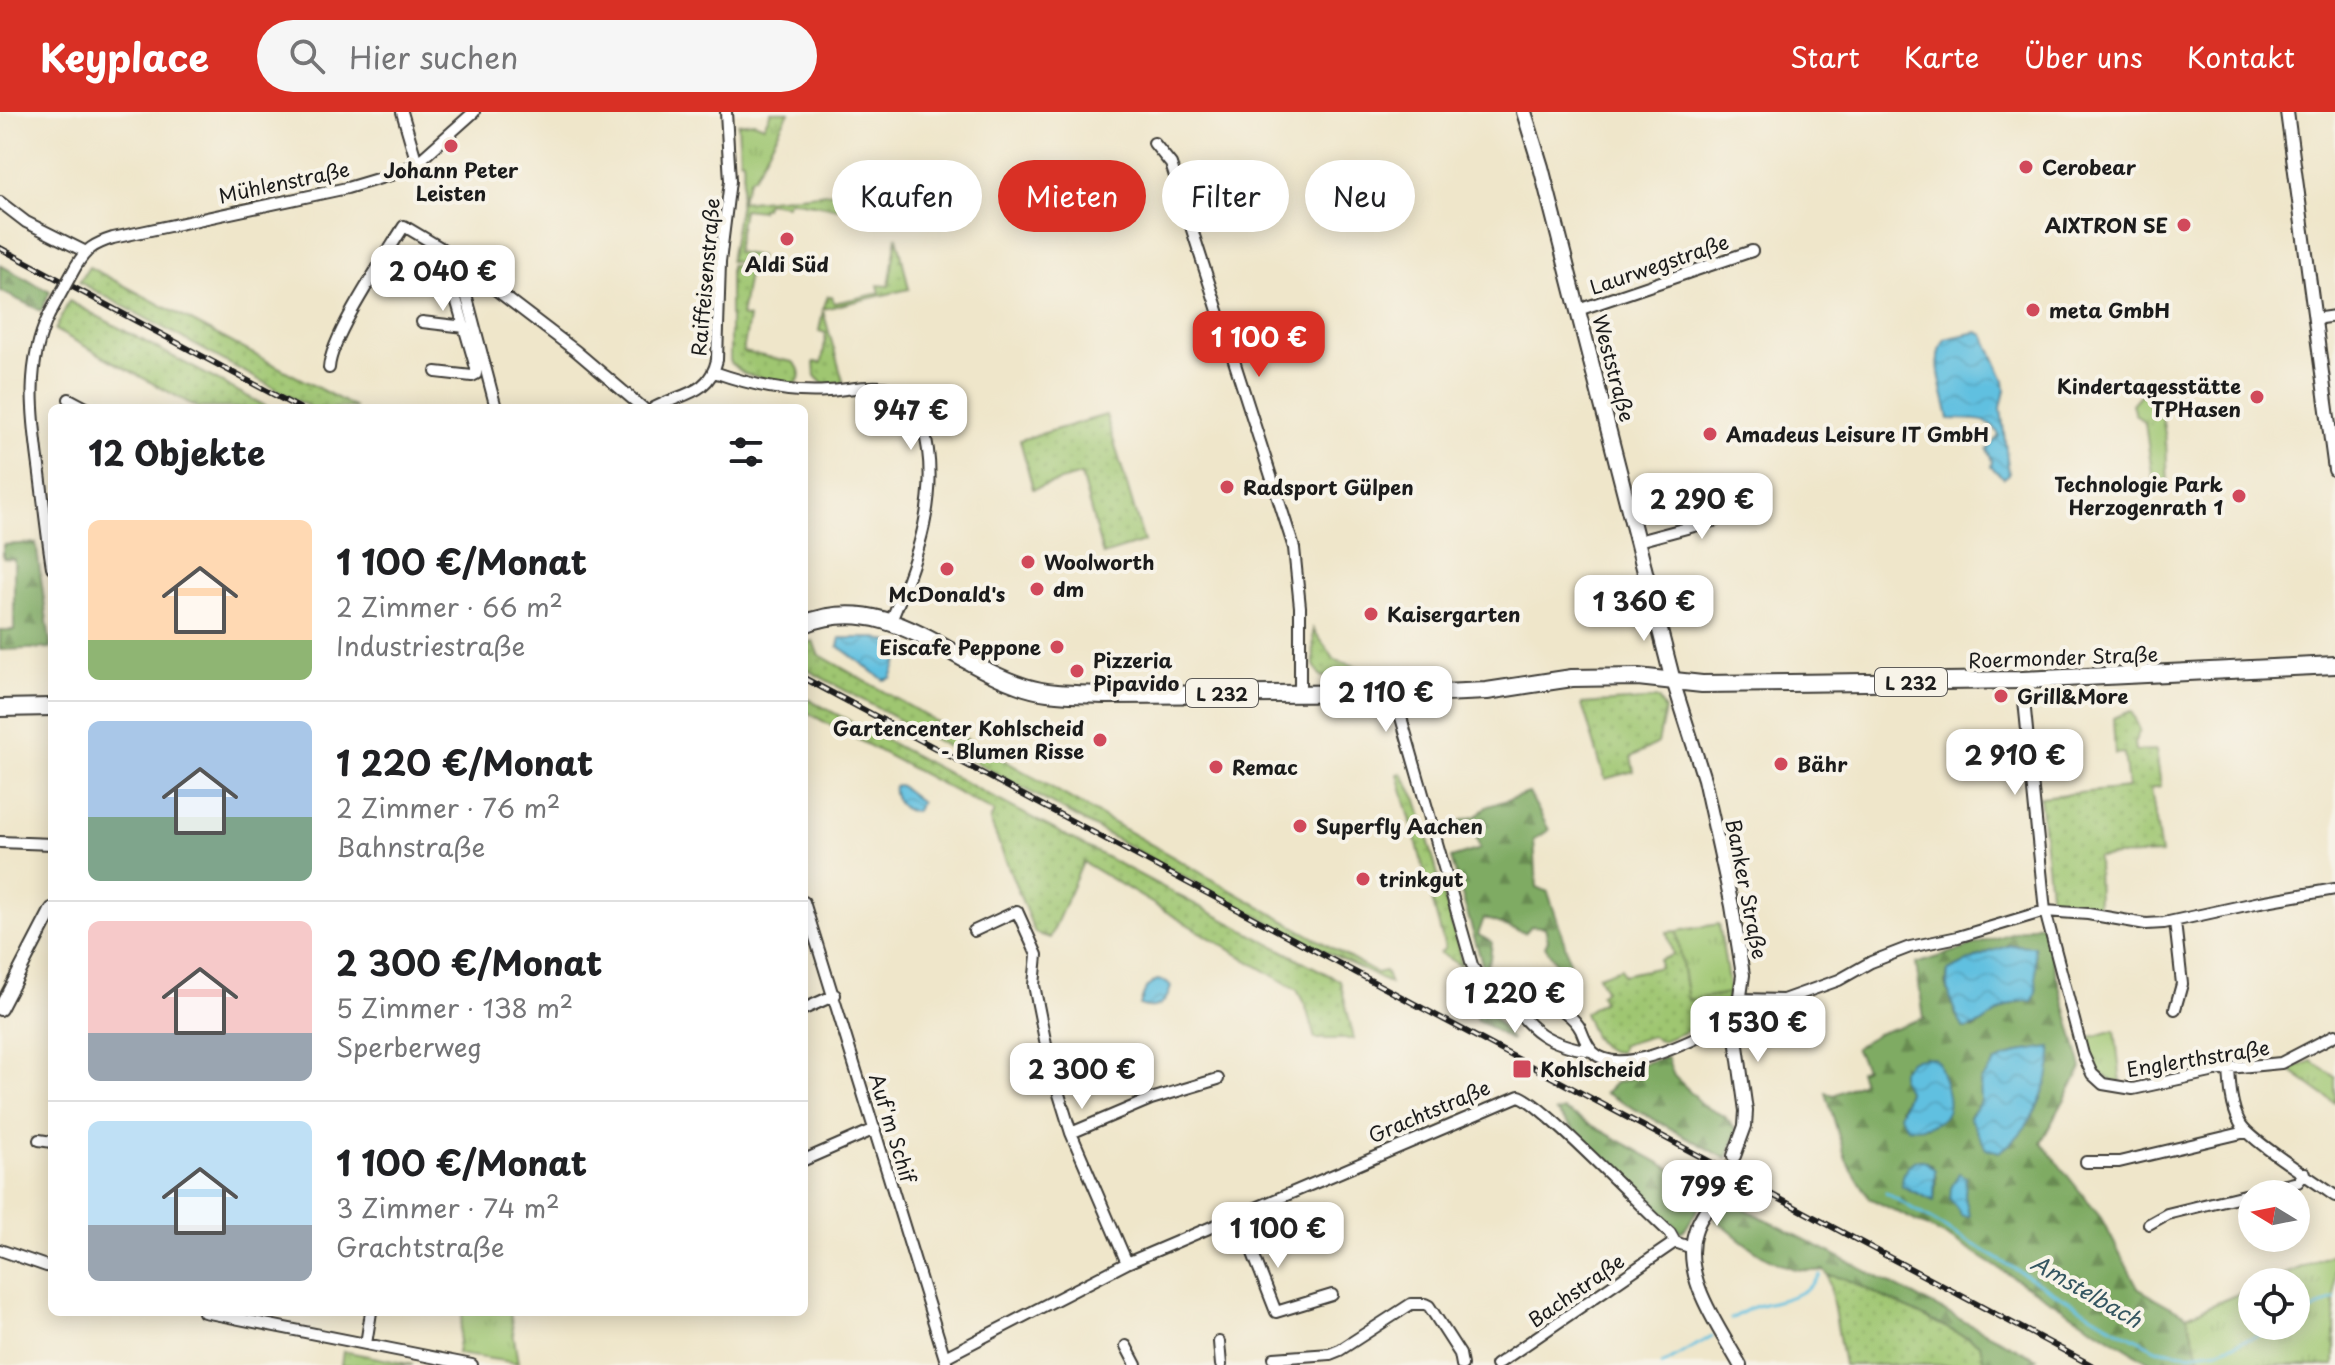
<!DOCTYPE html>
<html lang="de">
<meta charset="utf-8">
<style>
body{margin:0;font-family:"Playpen Sans",sans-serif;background:#f6f6f6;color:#202124;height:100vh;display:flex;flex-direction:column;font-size:30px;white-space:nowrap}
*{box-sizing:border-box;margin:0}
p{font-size:26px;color:#757577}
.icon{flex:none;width:44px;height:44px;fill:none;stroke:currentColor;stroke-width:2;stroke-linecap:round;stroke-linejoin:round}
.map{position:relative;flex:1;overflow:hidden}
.panel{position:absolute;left:48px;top:292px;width:760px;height:912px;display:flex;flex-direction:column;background:#fff;border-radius:12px;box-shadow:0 4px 20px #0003}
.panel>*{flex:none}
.banner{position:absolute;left:832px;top:48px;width:760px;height:72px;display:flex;gap:16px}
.needle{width:52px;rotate:280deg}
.buttons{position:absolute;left:2238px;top:1068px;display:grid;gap:16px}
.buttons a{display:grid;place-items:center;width:72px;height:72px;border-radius:50%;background:#fff;box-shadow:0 4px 20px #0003;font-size:40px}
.price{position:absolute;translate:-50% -68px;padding:0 18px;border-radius:16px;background:#fff;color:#222;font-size:26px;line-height:52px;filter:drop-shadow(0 2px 4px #0008)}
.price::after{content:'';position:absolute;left:50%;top:48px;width:24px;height:18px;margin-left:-12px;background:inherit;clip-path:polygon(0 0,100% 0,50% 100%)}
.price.active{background:#d93025;color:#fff}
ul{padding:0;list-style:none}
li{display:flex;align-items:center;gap:24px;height:200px;padding:0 40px}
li+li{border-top:2px solid #e0e0e0}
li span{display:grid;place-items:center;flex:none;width:224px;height:160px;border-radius:12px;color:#555}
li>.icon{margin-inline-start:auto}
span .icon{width:96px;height:96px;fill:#fffc;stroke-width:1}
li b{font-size:34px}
h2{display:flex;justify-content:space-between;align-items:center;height:96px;padding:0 40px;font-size:34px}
.pill{padding:0 28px;border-radius:36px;background:#fff;box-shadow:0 4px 20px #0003;font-size:28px;line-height:72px}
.pill.active{background:#d93025;color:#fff}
header{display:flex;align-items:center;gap:48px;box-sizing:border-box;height:112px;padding:0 40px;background:#d93025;color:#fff}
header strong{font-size:38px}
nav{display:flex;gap:44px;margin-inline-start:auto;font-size:28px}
.search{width:560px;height:72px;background:#f6f6f6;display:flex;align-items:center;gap:20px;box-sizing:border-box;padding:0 28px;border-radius:44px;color:#757577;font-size:30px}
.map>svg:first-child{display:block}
</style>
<header>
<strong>Keyplace</strong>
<div class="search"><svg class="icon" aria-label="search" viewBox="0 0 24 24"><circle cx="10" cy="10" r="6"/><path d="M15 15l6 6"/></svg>Hier suchen</div>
<nav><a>Start</a><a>Karte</a><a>Über uns</a><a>Kontakt</a></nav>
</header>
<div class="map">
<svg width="2335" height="1253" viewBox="0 0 2335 1253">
<defs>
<pattern id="grass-dots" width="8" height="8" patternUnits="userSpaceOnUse" patternTransform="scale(2)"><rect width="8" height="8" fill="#9fc671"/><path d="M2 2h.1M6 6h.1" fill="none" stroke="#88aa61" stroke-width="1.8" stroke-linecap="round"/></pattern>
<pattern id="forest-firs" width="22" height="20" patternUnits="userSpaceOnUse" patternTransform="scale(2)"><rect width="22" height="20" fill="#7fab63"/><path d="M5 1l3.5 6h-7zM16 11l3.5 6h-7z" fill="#678a51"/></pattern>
<pattern id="park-tufts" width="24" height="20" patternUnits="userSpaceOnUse" patternTransform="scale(2)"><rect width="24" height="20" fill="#9fc671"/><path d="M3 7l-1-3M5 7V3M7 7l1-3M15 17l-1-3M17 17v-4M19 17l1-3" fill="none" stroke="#88aa61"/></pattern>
<pattern id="water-waves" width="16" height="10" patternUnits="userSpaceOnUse" patternTransform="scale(2)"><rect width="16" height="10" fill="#61c0e0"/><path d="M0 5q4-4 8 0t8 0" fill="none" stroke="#54a4c0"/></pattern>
</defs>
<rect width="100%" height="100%" fill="#f7f3e8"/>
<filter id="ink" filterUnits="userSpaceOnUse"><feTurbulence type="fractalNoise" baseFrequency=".0125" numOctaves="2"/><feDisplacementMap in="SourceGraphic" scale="16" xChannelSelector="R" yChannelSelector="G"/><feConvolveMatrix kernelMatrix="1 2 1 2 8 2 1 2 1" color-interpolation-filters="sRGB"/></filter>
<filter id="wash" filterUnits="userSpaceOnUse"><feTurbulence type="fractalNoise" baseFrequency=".006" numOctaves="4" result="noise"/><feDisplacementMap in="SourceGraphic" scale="32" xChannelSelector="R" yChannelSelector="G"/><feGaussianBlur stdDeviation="1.8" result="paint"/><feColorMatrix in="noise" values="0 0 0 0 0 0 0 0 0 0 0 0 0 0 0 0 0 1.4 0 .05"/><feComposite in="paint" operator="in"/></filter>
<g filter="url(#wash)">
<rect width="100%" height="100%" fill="#efe6ca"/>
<path fill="url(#grass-dots)" stroke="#5e7146" stroke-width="2" d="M886,75L893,106L796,89L788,88L787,93L767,90L765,96H761V99L743,97L736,140L759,144L757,154L730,149L740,90Z
M897,124L909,177L823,197L828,184H832L834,191L880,181L878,173L889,174Z
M730,153L749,156L741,204L749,206L743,240L793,250C801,256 802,266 795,273L745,262L730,251Z
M89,155L356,296H311L79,170Z
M69,189L269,296H198L55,218Z
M823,199L843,269L842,271L824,273L815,264L814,250L822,251L826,221L819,219Z
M1106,303L1144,430L1103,443L1081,363L1033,377L1020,328Z
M1313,517L1335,548L1379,561L1409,560L1410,564L1329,566L1320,564L1314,553Z
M813,529L818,542L1376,861L1385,859L1390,872L1240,795L804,556V532Z
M804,585L1340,869L1354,927H1315L1306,895L1297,878L1083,750L1050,826L1035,821L990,709L994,700L804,599Z
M1658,587L1665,598L1658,631L1631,645L1634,659L1605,667L1582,592Z
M2131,599L2140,618L2134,631L2135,639L2156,638L2161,674L2151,676L2161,742L2097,745L2098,795L2051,791L2040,685L2128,676L2124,641L2115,642L2113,606Z
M1402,661L1417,688L1459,838L1461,854L1440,841L1445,836L1398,662Z
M1677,819L1688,888L1730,881L1722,900L1697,915L1662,929L1652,924L1622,933L1620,940C1597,941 1591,918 1584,901L1603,889L1600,882L1605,878L1598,864L1621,856L1623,863L1660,855L1659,848L1673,843L1667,820Z
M1828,1163L1846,1166L1980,1232L1984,1250L1989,1253H1844Z
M343,1239L413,1253H341Z"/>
<path fill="url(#forest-firs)" stroke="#4e6440" stroke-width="2" fill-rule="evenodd" d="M0,153L50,180L41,199L0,179Z
M36,431L51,536L0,538V518H14V447L3,446V433Z
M1529,681L1549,718L1534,728L1537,775L1548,780C1552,793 1569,840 1569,850C1568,855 1567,856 1563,861L1545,834L1548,828L1545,815L1531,814L1525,821L1484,806L1478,823L1492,830L1490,847L1484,858L1451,746L1480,737L1474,719L1457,722L1454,711L1477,704L1485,695Z
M2042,811L2082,956L2041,1030L2101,1106L2139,1177L2187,1204L2252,1176V1214H2296V1170H2267L2335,1141V1253H2154L1950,1126L1869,1086L1846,1048L1826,981L1834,983L1863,970L1859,959L1865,956L1855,936L1877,922L1924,906L1916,852ZM1989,840L2032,890C2012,885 1989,907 1973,917L1956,904L1946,872L1948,859ZM2051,936C2046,975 2046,985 2021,1018L1969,1005L2019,940ZM1903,954L1926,1014L1900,997L1908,980L1901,966ZM1916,1048L1931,1052L1936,1066L1934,1089L1902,1074Z
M1459,867L1474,870L1489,885L1488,897L1512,929L1476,907L1478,900L1454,882Z
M1667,945L1674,964L1695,984L1700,992L1724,1004L1737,1018L1727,1047L1605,981L1615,971L1641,964V952Z
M1564,998L1709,1078L1686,1116L1681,1120L1556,1000Z
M1726,1087L2037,1247L2029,1253H1989L1984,1250L1980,1232L1846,1167L1828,1163L1824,1158C1781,1165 1745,1132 1714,1106Z"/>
<path fill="url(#park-tufts)" stroke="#5e7146" stroke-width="2" d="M771,0H789L754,65L750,66L740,90C741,76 745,61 743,48L740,47L738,12L754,10L764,14Z
M2146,276L2162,304L2166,328L2168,373L2154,375L2145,311L2135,302L2132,292Z
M1719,812L1730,881L1688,888L1677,819Z
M2115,918L2121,971C2094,962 2092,954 2085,927Z
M2312,949L2335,965V991L2289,958Z
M2335,1141V1253H2202L2187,1204L2252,1176V1214H2296V1170H2267Z
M463,1200H510L518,1251L457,1242Z"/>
<path fill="url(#water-waves)" stroke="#3e6e7e" stroke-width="2" d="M1977,220L1984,223L2004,268L2005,278L2001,296L2009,362L2004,366L1991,355L1992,349L1987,337L1999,324C1993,303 1966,308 1949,307C1945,282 1930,250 1945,227Z
M840,526H877L898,533L901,539L891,566L884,568L838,534Z
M899,673L921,690L915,700C902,699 892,687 894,674Z
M2011,833L2034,834L2037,880L2032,890C2007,883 1988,916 1964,917C1954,900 1945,879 1948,859L1989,840Z
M1157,868L1167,870L1171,874C1168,890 1156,900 1140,893L1146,876Z
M2051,935C2054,971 2030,1021 1999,1040L1986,1036L1969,1005L1981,989L1980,970L1996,950L2019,940Z
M1927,945L1933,946L1938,950C1944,971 1961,1003 1933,1012C1924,1015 1917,1017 1907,1015L1899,1003L1908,980L1901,967V958L1911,948Z
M1916,1048H1924L1935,1058L1934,1089L1902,1074C1902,1063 1906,1053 1916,1048Z
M1959,1061L1966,1065L1965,1084L1969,1104H1962L1950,1087L1951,1076Z"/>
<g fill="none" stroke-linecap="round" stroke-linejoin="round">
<path stroke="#61c0e0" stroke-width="3" d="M1886,1081L2108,1212L2156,1237L2189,1242L2219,1238L2283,1214
M1731,1207C1738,1203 1746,1198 1754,1195C1780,1187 1803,1187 1820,1163
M2296,1208L2335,1186
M1662,1253L1712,1224"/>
</g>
</g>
<g filter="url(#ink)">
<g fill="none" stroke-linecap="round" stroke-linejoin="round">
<path stroke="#c5bea7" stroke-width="12" stroke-dasharray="12 6" stroke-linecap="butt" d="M1713,1087L1734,1044"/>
<defs>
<path id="minor" d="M402,0L417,51
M1154,31L1171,52L1294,436L1300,495V580
M0,90L26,110L84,139
M76,154C86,137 94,132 113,126L347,76L394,62L417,51L474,0
M477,165L469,172L466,182L496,296
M409,172L454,177
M1578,198L1752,139
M49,203C24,255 33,308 40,362C44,393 47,424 52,455
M2314,207L2335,204
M422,210L465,215
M329,256C331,224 385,145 404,114L441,136L576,239L643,296
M436,260L472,264L476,262V256L442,138
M714,260C751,273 789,282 828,279C846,278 864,273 882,275C905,277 917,294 923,314C942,381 917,448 891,509
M69,287L86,296
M654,296C682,281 709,283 717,248L720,150L730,69L726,0
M1638,429L1758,397
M2022,568L2045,799L2083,942L2092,962L2103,972L2133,977L2229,956L2281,951L2335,923
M1394,581L1472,853C1478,866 1492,882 1507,885C1520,887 1532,881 1544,887C1558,895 1574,904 1581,918C1584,926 1587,934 1593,940C1622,969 1706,921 1736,907
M0,730L52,732
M804,790L947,1253
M974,819L1017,799L1037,843L1034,873L1050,953L1071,1021L1127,1151
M1507,885C1531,920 1548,932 1591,939
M1741,887L1783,888L1839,868L1871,850L1910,835L1958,825L2045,799L2088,802L2146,812L2164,811L2260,790L2335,777
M804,897L835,883
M2175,897L2182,872L2175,810
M2229,956C2230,974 2231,994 2240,1011C2249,1028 2315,1069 2335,1084
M1071,1021L1151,987L1218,967
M39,1028L52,1030
M804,1048L875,1017
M2086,1050H2119L2246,1020
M1238,1103L1276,1200L1332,1183
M2149,1112L2167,1102L2298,1070L2305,1061
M0,1138L52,1156
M204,1200L472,1253
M1219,1230L1221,1253
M366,1232L371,1200
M1126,1234L1136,1253
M945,1245L1127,1151L1519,984C1538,987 1646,1100 1670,1121L1675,1130L1692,1136
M1274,1246L1330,1242L1340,1238L1411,1192H1425L1429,1194L1460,1242L1462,1253
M1496,1253L1675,1130"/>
<path id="tertiary" d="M2287,0L2335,358
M1673,569L1704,667L1732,794L1743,863L1735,919L1746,999L1745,1014L1734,1044
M0,897L52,797
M1713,1087C1707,1097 1698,1108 1695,1120C1681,1165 1719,1215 1740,1253"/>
<path id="secondary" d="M1524,0L1541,55L1673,569"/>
<path id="primary" d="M804,512C889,478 949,551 1025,575C1050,583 1078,582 1104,583L1442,581L1487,579L1572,566L1638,565L1702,572L2022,568L2335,553
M0,596L52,595"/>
</defs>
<use href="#minor" stroke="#3c3a36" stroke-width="14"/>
<use href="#tertiary" stroke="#3c3a36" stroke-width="16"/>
<use href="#secondary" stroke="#3c3a36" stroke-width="18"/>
<use href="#primary" stroke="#3c3a36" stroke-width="20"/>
<use href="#minor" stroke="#fff" stroke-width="10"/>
<use href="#tertiary" stroke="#fff" stroke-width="12"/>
<use href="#secondary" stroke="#fff" stroke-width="14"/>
<use href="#primary" stroke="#fff" stroke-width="16"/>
<defs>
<path id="rail" d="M0,136L299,296
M804,566L2091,1253"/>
</defs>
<use href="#rail" stroke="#1c1c1c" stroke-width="6"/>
<use href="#rail" stroke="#f7f3e8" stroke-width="3" stroke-dasharray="9" stroke-linecap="butt"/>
<defs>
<path id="minor-bridge" d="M49,203L76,154"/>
</defs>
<use href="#minor-bridge" stroke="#3c3a36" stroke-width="14" stroke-linecap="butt"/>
<use href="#minor-bridge" stroke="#fff" stroke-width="10"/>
</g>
</g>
<g fill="#d1495b" stroke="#f7f3e8" stroke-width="3">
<circle cx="451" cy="34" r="8"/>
<circle cx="2026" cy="55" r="8"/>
<circle cx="2184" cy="113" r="8"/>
<circle cx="787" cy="127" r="8"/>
<circle cx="2033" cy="198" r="8"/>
<circle cx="2257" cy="285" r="8"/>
<circle cx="1710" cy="322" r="8"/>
<circle cx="1227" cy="375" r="8"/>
<circle cx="2239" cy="384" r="8"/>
<circle cx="1028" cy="450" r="8"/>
<circle cx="947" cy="457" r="8"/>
<circle cx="1037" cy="477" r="8"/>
<circle cx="1371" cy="502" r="8"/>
<circle cx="1057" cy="535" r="8"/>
<circle cx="1077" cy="559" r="8"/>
<circle cx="2001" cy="584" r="8"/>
<circle cx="1100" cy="628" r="8"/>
<circle cx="1781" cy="652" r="8"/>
<circle cx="1216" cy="655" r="8"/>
<circle cx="1300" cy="714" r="8"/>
<circle cx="1363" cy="767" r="8"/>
<rect x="1512" y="947" width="20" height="20" rx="4"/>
</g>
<g text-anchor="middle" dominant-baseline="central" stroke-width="8" stroke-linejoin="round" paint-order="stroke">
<g fill="#f7f3e8" stroke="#5e5c59" stroke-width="2">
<rect x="1875" y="556" width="72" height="28" rx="6"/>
<rect x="1186" y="567" width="72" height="28" rx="6"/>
</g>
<g font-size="18" font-weight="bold" fill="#1c1c1c">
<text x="1911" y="570">L 232</text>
<text x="1222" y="581">L 232</text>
</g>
<g font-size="20" font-weight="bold" fill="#1c1c1c" stroke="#f7f3e8" text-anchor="start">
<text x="2042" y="55">Cerobear</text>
<text x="451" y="58" text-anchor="middle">Johann Peter<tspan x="451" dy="23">Leisten</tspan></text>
<text x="2168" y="113" text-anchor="end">AIXTRON SE</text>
<text x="787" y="152" text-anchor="middle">Aldi Süd</text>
<text x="2049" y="198">meta GmbH</text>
<text x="2241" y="274" text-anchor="end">Kindertagesstätte<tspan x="2241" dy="23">TPHasen</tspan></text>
<text x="1726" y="322">Amadeus Leisure IT GmbH</text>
<text x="2223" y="372" text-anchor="end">Technologie Park<tspan x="2223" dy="23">Herzogenrath 1</tspan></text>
<text x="1243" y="375">Radsport Gülpen</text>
<text x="1044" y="450">Woolworth</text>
<text x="1053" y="477">dm</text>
<text x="947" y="482" text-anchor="middle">McDonald's</text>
<text x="1387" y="502">Kaisergarten</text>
<text x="1041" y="535" text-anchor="end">Eiscafe Peppone</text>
<text x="1093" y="548">Pizzeria<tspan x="1093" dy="23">Pipavido</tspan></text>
<text x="2017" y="584">Grill&amp;More</text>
<text x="1084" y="616" text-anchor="end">Gartencenter Kohlscheid<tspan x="1084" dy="23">- Blumen Risse</tspan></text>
<text x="1797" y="652">Bähr</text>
<text x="1232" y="655">Remac</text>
<text x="1316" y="714">Superfly Aachen</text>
<text x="1379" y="767">trinkgut</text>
<text x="1540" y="957">Kohlscheid</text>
</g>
<g font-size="20" fill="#1c1c1c" stroke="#f7f3e8">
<text transform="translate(284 70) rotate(-12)">Mühlenstraße</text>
<text transform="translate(1659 152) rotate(-19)">Laurwegstraße</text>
<text transform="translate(705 165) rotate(-85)">Raiffeisenstraße</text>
<text transform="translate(1614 256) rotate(75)">Weststraße</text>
<text transform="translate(2063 545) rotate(-2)">Roermonder Straße</text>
<text transform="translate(1747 777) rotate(79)">Banker Straße</text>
<text transform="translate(2198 946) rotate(-9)">Englerthstraße</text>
<text transform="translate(1429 999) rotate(-23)">Grachtstraße</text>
<text transform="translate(893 1016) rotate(73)">Auf'm Schif</text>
<text transform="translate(1576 1178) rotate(-35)">Bachstraße</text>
</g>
<g font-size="22" font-style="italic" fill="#345561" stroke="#f7f3e8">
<text transform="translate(2087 1178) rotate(30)">Amstelbach</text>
</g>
</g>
</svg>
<div class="buttons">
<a><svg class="needle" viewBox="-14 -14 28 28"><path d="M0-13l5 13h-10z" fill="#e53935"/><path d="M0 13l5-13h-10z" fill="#757577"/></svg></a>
<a><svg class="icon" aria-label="locate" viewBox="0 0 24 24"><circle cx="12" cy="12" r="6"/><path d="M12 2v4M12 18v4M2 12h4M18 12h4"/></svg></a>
</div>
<b class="price" style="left:443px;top:201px">2 040 €</b>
<b class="price active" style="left:1259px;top:267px">1 100 €</b>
<b class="price" style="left:911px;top:340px">947 €</b>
<b class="price" style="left:1702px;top:429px">2 290 €</b>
<b class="price" style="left:1644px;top:531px">1 360 €</b>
<b class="price" style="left:1386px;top:622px">2 110 €</b>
<b class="price" style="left:2015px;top:685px">2 910 €</b>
<b class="price" style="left:1515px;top:923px">1 220 €</b>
<b class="price" style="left:1758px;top:952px">1 530 €</b>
<b class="price" style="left:1082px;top:999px">2 300 €</b>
<b class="price" style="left:1717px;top:1116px">799 €</b>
<b class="price" style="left:1278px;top:1158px">1 100 €</b>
<div class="banner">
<a class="pill">Kaufen</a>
<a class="pill active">Mieten</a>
<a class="pill">Filter</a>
<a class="pill">Neu</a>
</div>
<section class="panel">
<h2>12 Objekte<svg class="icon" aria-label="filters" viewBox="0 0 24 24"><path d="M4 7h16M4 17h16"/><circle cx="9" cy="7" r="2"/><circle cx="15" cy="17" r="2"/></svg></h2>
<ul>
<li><span style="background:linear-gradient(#ffd9b3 75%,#8fb573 0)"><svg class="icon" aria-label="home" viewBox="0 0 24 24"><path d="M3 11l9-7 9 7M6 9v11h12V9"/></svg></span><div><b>1 100 €/Monat</b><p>2 Zimmer · 66 m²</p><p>Industriestraße</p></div></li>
<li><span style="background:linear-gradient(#a9c7e8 60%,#7fa58c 0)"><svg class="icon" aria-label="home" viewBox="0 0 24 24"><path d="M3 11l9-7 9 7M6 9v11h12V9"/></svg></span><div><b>1 220 €/Monat</b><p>2 Zimmer · 76 m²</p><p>Bahnstraße</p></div></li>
<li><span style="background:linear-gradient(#f6c9c9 70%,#9aa5b1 0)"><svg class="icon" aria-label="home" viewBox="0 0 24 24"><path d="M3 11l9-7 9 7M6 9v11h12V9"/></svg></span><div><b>2 300 €/Monat</b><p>5 Zimmer · 138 m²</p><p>Sperberweg</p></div></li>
<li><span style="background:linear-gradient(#bfe0f5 65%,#9aa5b1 0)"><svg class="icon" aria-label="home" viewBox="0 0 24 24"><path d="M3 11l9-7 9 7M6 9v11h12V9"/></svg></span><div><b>1 100 €/Monat</b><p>3 Zimmer · 74 m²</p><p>Grachtstraße</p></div></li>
</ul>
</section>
</div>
